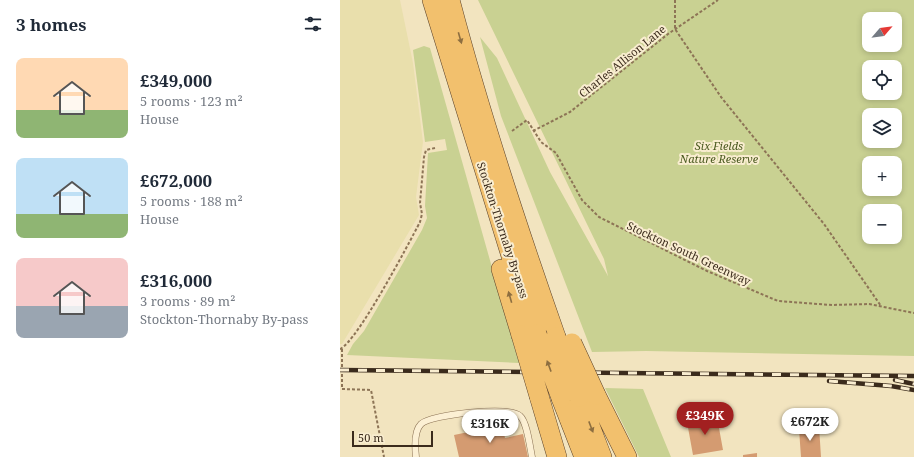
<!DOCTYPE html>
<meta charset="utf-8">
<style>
body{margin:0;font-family:"Noto Serif",serif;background:#f2f2f3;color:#1f2937;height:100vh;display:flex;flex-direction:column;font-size:15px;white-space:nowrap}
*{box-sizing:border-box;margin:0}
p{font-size:13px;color:#747a83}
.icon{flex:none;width:22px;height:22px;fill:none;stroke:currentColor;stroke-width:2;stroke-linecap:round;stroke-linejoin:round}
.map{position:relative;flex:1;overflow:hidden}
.details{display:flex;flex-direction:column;background:#fff;width:340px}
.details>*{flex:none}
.needle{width:26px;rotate:62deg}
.buttons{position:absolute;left:522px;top:12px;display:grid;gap:8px}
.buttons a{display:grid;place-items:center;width:40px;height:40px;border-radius:8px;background:#fff;box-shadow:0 2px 6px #0003;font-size:20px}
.scale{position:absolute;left:12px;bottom:10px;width:81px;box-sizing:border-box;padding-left:4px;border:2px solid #3b2b1c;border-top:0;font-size:11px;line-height:14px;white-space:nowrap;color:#3b2b1c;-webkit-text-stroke:3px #f9edd0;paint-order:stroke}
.price{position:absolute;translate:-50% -34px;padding:0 9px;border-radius:14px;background:#fff;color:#222;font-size:13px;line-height:26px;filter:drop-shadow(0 1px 2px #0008)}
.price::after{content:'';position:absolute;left:50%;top:24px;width:12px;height:9px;margin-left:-6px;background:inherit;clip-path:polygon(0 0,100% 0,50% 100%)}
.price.current{background:#a22020;color:#fff}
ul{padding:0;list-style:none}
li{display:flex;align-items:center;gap:12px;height:100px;padding:0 16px}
li span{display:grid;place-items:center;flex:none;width:112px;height:80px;border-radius:8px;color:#555}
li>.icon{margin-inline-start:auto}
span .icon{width:48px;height:48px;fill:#fffc;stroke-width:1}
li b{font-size:17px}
h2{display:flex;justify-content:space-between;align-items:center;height:48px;padding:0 16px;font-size:17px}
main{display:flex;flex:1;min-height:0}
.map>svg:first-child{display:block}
</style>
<main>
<section class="details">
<h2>3 homes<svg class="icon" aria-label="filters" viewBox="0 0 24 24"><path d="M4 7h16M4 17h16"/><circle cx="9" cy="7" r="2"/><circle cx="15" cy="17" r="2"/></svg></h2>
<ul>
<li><span style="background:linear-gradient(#ffd9b3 65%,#8fb573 0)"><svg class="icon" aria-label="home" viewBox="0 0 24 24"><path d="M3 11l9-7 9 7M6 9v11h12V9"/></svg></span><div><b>£349,000</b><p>5 rooms · 123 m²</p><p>House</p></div></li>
<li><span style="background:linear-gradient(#bfe0f5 70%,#8fb573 0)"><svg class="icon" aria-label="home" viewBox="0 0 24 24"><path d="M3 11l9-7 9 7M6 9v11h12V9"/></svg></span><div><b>£672,000</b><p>5 rooms · 188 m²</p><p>House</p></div></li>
<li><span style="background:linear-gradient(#f6c9c9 60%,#9aa5b1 0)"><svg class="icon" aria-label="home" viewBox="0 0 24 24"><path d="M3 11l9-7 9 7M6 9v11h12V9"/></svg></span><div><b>£316,000</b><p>3 rooms · 89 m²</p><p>Stockton-Thornaby By-pass</p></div></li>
</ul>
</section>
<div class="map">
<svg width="574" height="457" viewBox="0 0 574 457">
<rect width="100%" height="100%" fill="#f2e4bf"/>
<path fill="#e9dfac" d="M0,0H60L73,63L83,142L76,197L79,215L2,344H0Z"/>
<path fill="#c9d192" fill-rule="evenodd" d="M138,0H574V356L306,351L252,352L161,116L140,37L157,58L210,172L268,276L264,259ZM529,19H555V45H529ZM529,67H555V93H529ZM529,115H555V141H529ZM529,163H555V189H529ZM529,211H555V237H529Z
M84,46L90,48L179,363L7,355L13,344L24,331L82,230L87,218L85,206L88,153L107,150L105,139L85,142L73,50Z
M265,388L303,389L331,457H299Z"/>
<path fill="#d49b71" d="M377,417L383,450L353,455L347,422Z
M162,425L165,438L183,434L188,457H119L114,435Z
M479,426L481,457H461L459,429Z
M417,453V457H403V455Z"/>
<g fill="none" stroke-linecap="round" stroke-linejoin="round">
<defs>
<path id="service" d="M76,457C75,448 74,431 81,424C91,414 171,406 180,416C187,422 190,447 192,457"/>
<path id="trunk" d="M92,0L179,282L197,334
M110,0C140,114 177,226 216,337
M161,269L181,335
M256,395L287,457
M199,396L217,457
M239,397L262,457
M221,398L244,457"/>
</defs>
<use href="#service" stroke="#8d7456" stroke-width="7"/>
<use href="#trunk" stroke="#5a412a" stroke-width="20"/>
<path stroke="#8d7456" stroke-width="2" stroke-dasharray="3 2" stroke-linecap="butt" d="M335,0V29L381,97L484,224L541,306
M172,131L187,120L201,142L216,153L242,200L259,217L367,271L438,301L492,305L529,304L574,313
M193,131L230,112L328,34L378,0
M0,349C17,342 69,243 80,222L82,214L80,203L84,157L86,150L95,148
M2,349V389L31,390L44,457"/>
<use href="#service" stroke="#fcf0d4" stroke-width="6"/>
<use href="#trunk" stroke="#f2c06d" stroke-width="19"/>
<defs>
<path id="rail" d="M0,370L574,376
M555,380L574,384
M489,381L551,386L574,390"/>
</defs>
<use href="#rail" stroke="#3b2b1c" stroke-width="4.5"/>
<use href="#rail" stroke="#f9edd0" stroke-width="3" stroke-dasharray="9" stroke-linecap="butt"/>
<defs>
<path id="trunk-bridge" d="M197,334L221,398
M181,335L199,396
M216,337L239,397
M232,343L256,395"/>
</defs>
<use href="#trunk-bridge" stroke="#5a412a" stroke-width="20" stroke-linecap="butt"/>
<use href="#trunk-bridge" stroke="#f2c06d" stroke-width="19"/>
</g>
<defs><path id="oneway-solid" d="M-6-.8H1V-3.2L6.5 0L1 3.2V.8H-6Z"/></defs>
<g fill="#8d6e40">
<use href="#oneway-solid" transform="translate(120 38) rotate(74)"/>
<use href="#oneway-solid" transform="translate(170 297) rotate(-106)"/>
<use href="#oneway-solid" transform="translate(209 366) rotate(-110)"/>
<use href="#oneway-solid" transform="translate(251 427) rotate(69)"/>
</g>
<g text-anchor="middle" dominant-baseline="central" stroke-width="4" stroke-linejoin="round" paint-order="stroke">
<g font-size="11" fill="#3b2b1c" stroke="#f9edd0">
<text transform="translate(282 61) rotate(-39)">Charles Allison Lane</text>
<text transform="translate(163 230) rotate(72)">Stockton-Thornaby By-pass</text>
<text transform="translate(349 253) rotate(25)">Stockton South Greenway</text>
</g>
<g font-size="11" font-style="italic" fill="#4b5a20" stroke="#f9edd0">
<text x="379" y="145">Six Fields<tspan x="379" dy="13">Nature Reserve</tspan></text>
</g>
</g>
</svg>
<div class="buttons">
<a><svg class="needle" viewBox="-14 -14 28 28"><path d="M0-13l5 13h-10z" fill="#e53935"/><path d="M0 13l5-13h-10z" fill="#747a83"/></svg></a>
<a><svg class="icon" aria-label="locate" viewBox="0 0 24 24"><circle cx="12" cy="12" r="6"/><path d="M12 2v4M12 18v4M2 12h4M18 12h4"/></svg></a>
<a><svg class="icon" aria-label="layers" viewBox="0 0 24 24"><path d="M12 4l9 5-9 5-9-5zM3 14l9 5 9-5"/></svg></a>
<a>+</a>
<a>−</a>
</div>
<div class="scale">50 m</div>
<b class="price current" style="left:365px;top:436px">£349K</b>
<b class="price" style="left:470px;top:442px">£672K</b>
<b class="price" style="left:150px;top:444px">£316K</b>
</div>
</main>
